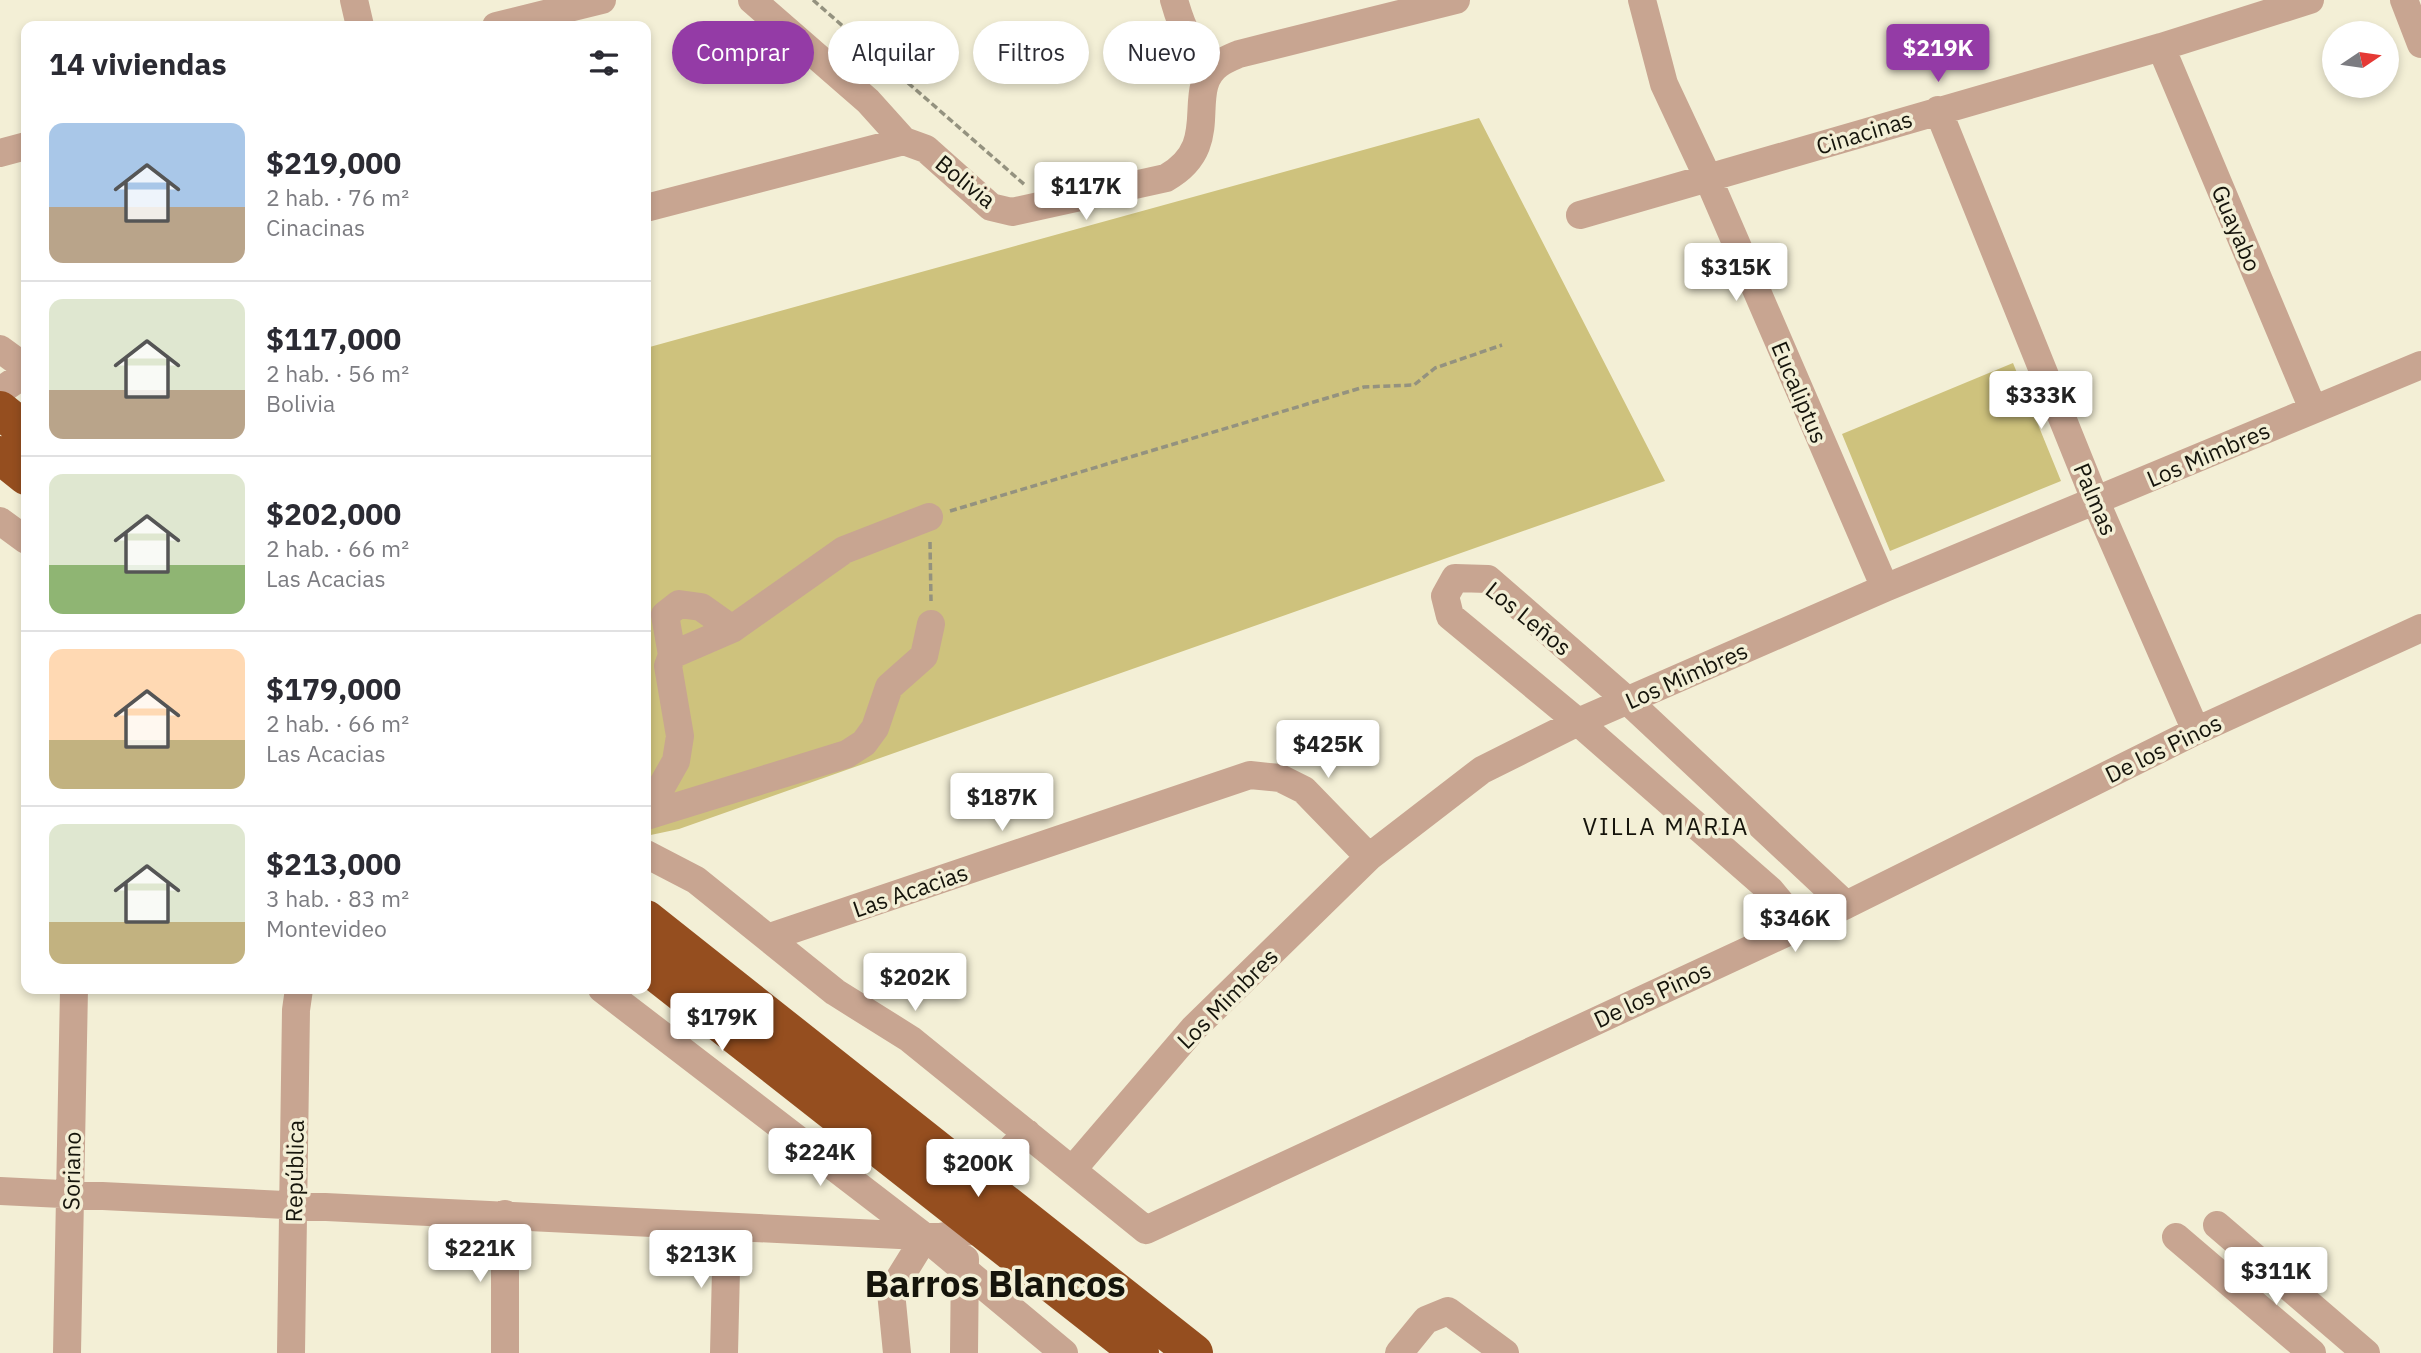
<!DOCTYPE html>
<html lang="es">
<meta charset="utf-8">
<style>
body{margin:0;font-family:"IBM Plex Sans",sans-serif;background:#f7f7f7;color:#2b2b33;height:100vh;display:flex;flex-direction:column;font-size:26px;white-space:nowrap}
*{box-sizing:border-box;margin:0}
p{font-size:23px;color:#7c7c81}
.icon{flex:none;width:38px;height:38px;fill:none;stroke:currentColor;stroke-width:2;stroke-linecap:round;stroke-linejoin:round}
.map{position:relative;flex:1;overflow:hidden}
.sheet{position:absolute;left:21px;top:21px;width:630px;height:973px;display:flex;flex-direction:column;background:#fff;border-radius:14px;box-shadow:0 4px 10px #0003}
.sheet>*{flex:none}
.hud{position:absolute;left:672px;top:21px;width:665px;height:63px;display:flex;gap:14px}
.needle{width:46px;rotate:77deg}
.tools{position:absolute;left:2322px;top:21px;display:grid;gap:14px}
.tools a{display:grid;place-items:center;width:77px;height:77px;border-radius:50%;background:#fff;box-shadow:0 4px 10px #0003;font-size:35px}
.price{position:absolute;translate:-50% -60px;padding:0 16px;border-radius:7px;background:#fff;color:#222;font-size:23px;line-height:46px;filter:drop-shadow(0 2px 4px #0008)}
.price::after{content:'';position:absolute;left:50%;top:42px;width:21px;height:16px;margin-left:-10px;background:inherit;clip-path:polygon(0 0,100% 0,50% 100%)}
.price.active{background:#943ba6;color:#fff}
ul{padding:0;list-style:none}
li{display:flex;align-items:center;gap:21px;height:175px;padding:0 28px}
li+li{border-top:2px solid #e1e1e2}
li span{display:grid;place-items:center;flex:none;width:196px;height:140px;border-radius:14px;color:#555}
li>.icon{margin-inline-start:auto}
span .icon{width:84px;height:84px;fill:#fffc;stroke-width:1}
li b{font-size:30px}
h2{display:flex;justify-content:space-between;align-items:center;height:84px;padding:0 28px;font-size:30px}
.pill{padding:0 24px;border-radius:32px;background:#fff;box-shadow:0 4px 10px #0003;font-size:24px;line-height:63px}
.pill.active{background:#943ba6;color:#fff}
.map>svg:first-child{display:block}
</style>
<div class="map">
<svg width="2421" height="1353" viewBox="0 0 2421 1353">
<rect width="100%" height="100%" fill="#f3efd6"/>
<path fill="#cec27d" d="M1479,118L1665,481L679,829L646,836V348Z
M2013,363L2061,481L1890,551L1842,434Z"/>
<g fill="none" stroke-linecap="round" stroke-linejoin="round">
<path stroke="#94927f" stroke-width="3.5" stroke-dasharray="7 3.5" stroke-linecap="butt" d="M813,0L1025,185
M950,511L1364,387L1414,385L1435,368L1502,345
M930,542L931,601"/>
<path stroke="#c8a591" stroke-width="28" d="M354,0L360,26
M752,0L868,101L904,141
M1174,0C1182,28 1190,51 1218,64
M1642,0L1664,84L1708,178L1885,588
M2404,0L2421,44
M496,26L602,0
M2161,47L2313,409
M1938,110L2096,502L2196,731
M0,153L26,146
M646,208L904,141L926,149L991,207L1012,212L1166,178C1226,144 1182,91 1219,64C1224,60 1232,57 1239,54L1456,0
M1580,215L2161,47L2310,0
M0,349L26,368
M0,391L26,373
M0,521L26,540
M672,655L665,615L679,604L701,607L732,629
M646,814L676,761L680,736L668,666L672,655L732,629L844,550L929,517
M646,816L847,754L864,743L875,728L889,687L924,656L931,624
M646,854L696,880L835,992L910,1039L1146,1230L1846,905L2196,731L2421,628
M1799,925L1770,890L1578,722L1450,616L1445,596L1455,578L1488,579L1628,701L1846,905
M770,937L1250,775L1280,778L1304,790L1369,857
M602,989L925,1237L1064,1353
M1073,1169L1193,1029L1369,857L1482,770L1578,722L1885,588L2421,365
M979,1182L1027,1133
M0,1191L940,1237L982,1229L990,1221
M505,1214V1353
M2217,1225L2366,1353
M2176,1237L2312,1353
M67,1353L74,989
M291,1353L296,1010L299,989
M724,1353L727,1228
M897,1353L891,1292L925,1237
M964,1353L965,1259
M1399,1353L1426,1320L1448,1311L1505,1353"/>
<path stroke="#954e1f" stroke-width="38" d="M0,410L26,431
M0,455L26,476
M646,919L1194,1353
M646,965L1140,1353"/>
</g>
<g text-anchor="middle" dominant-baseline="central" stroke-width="7" stroke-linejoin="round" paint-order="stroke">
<g font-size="23" fill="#15140b" stroke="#f3efd6">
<text transform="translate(1864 132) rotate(-17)">Cinacinas</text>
<text transform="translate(966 181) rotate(39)">Bolivia</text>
<text transform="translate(2237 228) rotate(67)">Guayabo</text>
<text transform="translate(1800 392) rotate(67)">Eucaliptus</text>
<text transform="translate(2208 454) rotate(-23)">Los Mimbres</text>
<text transform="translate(2096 499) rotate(67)">Palmas</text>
<text transform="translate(1529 618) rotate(39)">Los Leños</text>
<text transform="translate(1686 675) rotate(-24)">Los Mimbres</text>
<text transform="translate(2163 748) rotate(-26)">De los Pinos</text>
<text transform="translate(910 890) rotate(-19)">Las Acacias</text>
<text transform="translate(1652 994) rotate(-25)">De los Pinos</text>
<text transform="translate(1227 998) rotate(-45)">Los Mimbres</text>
<text transform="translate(71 1171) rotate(-89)">Soriano</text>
<text transform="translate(294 1171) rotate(-89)">República</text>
</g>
<g font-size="24" letter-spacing="2" fill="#15140b" stroke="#f3efd6">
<text x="1666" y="826">VILLA MARIA</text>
</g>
<g font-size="37" font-weight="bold" fill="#15140b" stroke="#f3efd6">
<text x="995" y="1283">Barros Blancos</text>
</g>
</g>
</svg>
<div class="tools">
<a><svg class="needle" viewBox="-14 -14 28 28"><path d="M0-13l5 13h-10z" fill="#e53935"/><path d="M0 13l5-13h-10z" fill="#7c7c81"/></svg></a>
</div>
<b class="price active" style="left:1938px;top:84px">$219K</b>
<b class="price" style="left:1086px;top:222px">$117K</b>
<b class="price" style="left:1736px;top:303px">$315K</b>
<b class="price" style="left:2041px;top:431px">$333K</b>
<b class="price" style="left:1328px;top:780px">$425K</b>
<b class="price" style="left:1002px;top:833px">$187K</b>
<b class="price" style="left:1795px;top:954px">$346K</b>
<b class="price" style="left:915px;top:1013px">$202K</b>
<b class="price" style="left:722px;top:1053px">$179K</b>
<b class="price" style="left:820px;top:1188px">$224K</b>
<b class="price" style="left:978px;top:1199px">$200K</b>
<b class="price" style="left:480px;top:1284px">$221K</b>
<b class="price" style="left:701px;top:1290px">$213K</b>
<b class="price" style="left:2276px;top:1307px">$311K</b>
<div class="hud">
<a class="pill active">Comprar</a>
<a class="pill">Alquilar</a>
<a class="pill">Filtros</a>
<a class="pill">Nuevo</a>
</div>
<section class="sheet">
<h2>14 viviendas<svg class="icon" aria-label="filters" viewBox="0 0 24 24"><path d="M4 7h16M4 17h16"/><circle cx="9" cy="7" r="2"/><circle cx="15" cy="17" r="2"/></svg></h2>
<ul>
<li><span style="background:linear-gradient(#a9c7e8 60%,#b9a48a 0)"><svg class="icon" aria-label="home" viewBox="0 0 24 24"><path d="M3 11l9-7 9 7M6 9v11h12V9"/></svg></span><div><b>$219,000</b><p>2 hab. · 76 m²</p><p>Cinacinas</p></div></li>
<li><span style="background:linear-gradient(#dfe7d0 65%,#b9a48a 0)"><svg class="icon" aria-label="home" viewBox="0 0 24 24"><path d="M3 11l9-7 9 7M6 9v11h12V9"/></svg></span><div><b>$117,000</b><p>2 hab. · 56 m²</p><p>Bolivia</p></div></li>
<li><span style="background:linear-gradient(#dfe7d0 65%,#8fb573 0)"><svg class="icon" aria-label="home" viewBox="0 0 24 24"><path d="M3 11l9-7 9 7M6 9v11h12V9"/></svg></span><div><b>$202,000</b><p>2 hab. · 66 m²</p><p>Las Acacias</p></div></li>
<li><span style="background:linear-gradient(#ffd9b3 65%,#c2b280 0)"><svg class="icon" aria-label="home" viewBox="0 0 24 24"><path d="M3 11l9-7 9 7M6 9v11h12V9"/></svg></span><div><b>$179,000</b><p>2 hab. · 66 m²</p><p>Las Acacias</p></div></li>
<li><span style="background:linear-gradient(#dfe7d0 70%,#c2b280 0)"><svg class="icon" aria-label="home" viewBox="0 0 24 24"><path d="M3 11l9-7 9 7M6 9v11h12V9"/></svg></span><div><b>$213,000</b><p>3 hab. · 83 m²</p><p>Montevideo</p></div></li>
</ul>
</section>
</div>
